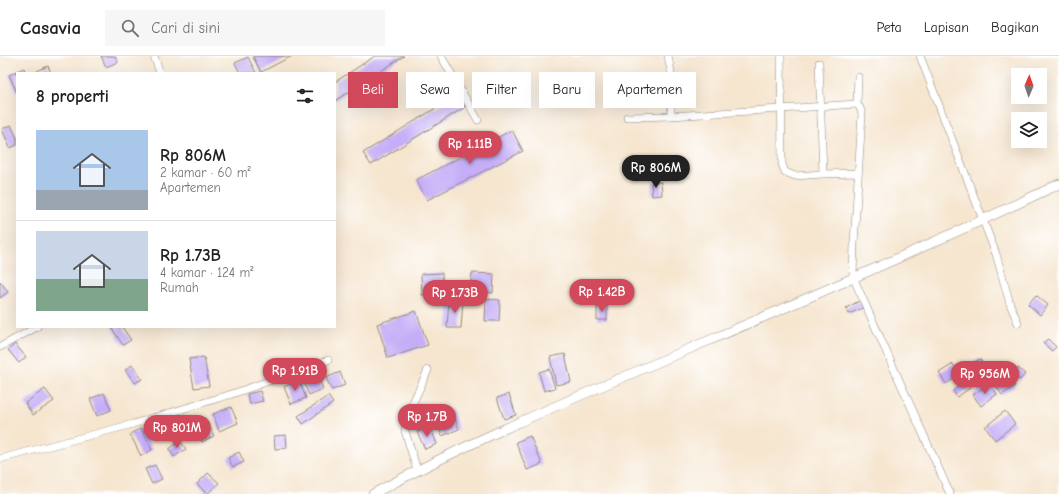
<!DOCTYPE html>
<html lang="id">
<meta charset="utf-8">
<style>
body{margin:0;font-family:"Comic Neue",sans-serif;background:#f6f6f6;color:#202124;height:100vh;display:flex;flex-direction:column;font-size:15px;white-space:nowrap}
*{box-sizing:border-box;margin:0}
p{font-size:13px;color:#757577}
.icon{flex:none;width:22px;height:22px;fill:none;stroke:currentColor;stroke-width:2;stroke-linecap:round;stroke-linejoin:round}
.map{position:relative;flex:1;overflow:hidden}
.details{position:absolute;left:16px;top:16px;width:320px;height:256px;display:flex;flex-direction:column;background:#fff;border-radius:0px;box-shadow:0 4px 16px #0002}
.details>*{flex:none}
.top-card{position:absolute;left:348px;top:16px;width:380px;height:36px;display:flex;gap:8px}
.needle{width:26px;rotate:2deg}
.controls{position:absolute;left:1011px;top:12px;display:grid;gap:8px}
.controls a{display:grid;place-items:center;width:36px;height:36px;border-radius:0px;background:#fff;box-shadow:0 4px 16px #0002;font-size:20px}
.price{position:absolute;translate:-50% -34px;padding:0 9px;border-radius:14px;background:#d1495b;color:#fff;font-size:13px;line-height:26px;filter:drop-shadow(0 1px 2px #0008)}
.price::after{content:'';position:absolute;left:50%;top:24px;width:12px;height:9px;margin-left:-6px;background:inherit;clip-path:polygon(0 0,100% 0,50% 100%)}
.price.active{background:#222;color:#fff}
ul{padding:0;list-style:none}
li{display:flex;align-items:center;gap:12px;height:100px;padding:0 20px}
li+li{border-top:1px solid #e0e0e0}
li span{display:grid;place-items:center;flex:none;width:112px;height:80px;border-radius:0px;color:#555}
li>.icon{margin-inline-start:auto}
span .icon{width:48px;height:48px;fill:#fffc;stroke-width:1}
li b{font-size:17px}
h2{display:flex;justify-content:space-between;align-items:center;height:48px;padding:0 20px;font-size:17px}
.chip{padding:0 14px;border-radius:0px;background:#fff;box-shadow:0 4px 16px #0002;font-size:14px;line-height:36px}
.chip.active{background:#d1495b;color:#fff}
header{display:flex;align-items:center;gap:24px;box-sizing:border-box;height:56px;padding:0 20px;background:#fff;border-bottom:1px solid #e0e0e0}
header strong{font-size:19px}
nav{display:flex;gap:22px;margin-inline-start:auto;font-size:14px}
.search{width:280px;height:36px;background:#f6f6f6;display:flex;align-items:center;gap:10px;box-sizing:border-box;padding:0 14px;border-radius:0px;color:#757577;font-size:15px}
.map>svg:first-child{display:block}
</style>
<header>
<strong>Casavia</strong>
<div class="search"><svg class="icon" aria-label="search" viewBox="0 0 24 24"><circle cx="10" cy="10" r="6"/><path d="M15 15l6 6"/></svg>Cari di sini</div>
<nav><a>Peta</a><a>Lapisan</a><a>Bagikan</a></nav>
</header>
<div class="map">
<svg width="1059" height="438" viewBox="0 0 1059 438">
<rect width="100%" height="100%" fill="#fff"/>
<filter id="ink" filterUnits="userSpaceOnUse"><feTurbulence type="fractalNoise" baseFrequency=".025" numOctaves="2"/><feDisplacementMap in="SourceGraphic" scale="8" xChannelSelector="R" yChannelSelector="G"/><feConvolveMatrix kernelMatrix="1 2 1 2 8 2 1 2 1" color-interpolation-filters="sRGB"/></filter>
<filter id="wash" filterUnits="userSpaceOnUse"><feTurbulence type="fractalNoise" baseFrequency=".012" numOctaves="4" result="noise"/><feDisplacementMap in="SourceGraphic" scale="16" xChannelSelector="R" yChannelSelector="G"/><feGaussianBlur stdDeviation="0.9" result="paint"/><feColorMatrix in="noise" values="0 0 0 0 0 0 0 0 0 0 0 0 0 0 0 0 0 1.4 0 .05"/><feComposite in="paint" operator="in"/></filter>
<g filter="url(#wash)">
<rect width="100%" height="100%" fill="#f6e6d0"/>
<g id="blocks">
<path fill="#c5aef7" d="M101,0H115L118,6L106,11Z
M292,0L261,16L253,1L254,0Z
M375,0H404L335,45V26Z
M248,1L256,17H240L235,7Z
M48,10L51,17H38L37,15Z
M24,12L26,17H17V37L9,19Z
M457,39L465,51L371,109L363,97Z
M11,69L17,82V89L10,92L2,73Z
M512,74L523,95L427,144L416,124Z
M661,126L662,139L652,140L651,127Z
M442,217L443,238L422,239L421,218Z
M472,217L494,218L493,237L470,235Z
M0,225L8,236L0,242Z
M1036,239L1048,249L1040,259L1028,248Z
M449,243L463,244L461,272H447Z
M486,243L500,244L499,265H485Z
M861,244L865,251L849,258L846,252Z
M607,250V264H597V251Z
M416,255L428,289L388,302L377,268Z
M111,271H122L131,284L123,289Z
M1048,283L1056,291L1052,295L1043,287Z
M15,288L26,301L19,307L8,294Z
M565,298L571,326L556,329L550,301Z
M204,301L209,330L194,332L189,303Z
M980,303L988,317L975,324L967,310Z
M953,308L960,319L946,328L939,317Z
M132,309L142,323L135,327L125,314Z
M1018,312L1025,318L1020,324L1012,318Z
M549,313L555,332L544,335L539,316Z
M340,316L345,329L332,334L326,322Z
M1006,317L1015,330L1002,339L993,326Z
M317,319L323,333L309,339L303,325Z
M299,324L306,342L291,348L284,331Z
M965,325L970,332L957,341L953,335Z
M990,327L997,338L981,350L973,339Z
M45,333L54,345L33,359L25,347Z
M260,335L263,345L250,348L247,338Z
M104,337L111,354L97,360L90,343Z
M509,338L516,359L504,363L497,342Z
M328,340L333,347L303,368L298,360Z
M231,351L238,367L219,375L213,358Z
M451,353L459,373L442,380L434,359Z
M1005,355L1015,368L995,384L985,371Z
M174,360L182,374L173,379L165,365Z
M205,362L214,380L202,386L193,368Z
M430,371L437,388L425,393L417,376Z
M141,372L152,394L141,400L130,378Z
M286,379L287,392L275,393L274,380Z
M530,380L542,408L527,414L516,386Z
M180,385L186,393L174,401L169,393Z
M239,396L244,406L233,411L228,402Z
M155,409L162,423L152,428L145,413Z
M208,417L219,427L207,438L197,428Z"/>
</g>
</g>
<g filter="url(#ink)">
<use href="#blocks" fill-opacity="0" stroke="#90887e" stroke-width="1"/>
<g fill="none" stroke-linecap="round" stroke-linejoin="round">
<defs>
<path id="minor" d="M154,0L160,17
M441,0L478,64
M668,0L671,16V60L857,48L860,52L862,58L854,188L853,221L950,438
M781,0L782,108L785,116L795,120L823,118
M920,0L996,198L1010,248L1018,267
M819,7L823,118L858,117
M857,48L858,21
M627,61L671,60
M0,291L37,271
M0,403L133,368L232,338L328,304
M417,414L405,375V364L428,314"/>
<path id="tertiary" d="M373,438C477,381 587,337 696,290C818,238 940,185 1059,128"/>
</defs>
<use href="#minor" stroke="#90887e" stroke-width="8"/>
<use href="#tertiary" stroke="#90887e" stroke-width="10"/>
<use href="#minor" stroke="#fff" stroke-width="7"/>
<use href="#tertiary" stroke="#fff" stroke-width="9"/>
</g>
</g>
</svg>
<div class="controls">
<a><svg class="needle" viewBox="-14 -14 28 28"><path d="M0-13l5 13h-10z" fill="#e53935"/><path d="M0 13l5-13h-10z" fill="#757577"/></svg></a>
<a><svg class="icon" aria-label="layers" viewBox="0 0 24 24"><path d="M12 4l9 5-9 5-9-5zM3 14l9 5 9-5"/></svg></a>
</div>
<b class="price" style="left:470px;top:109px">Rp 1.11B</b>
<b class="price active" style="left:656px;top:133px">Rp 806M</b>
<b class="price" style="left:602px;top:257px">Rp 1.42B</b>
<b class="price" style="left:455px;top:258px">Rp 1.73B</b>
<b class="price" style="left:295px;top:336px">Rp 1.91B</b>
<b class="price" style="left:985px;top:339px">Rp 956M</b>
<b class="price" style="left:427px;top:382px">Rp 1.7B</b>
<b class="price" style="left:177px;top:393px">Rp 801M</b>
<div class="top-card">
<a class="chip active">Beli</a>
<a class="chip">Sewa</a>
<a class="chip">Filter</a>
<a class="chip">Baru</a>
<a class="chip">Apartemen</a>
</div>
<section class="details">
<h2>8 properti<svg class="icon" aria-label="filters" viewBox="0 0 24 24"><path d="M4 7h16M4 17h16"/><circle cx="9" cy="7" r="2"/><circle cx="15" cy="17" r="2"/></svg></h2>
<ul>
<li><span style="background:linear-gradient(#a9c7e8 75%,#9aa5b1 0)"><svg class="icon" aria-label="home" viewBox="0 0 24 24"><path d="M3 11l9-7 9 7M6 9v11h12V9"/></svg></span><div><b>Rp 806M</b><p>2 kamar · 60 m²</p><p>Apartemen</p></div></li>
<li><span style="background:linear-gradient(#c9d6e8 60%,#7fa58c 0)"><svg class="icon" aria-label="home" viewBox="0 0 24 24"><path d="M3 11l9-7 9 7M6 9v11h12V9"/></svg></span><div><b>Rp 1.73B</b><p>4 kamar · 124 m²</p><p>Rumah</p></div></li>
</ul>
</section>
</div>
